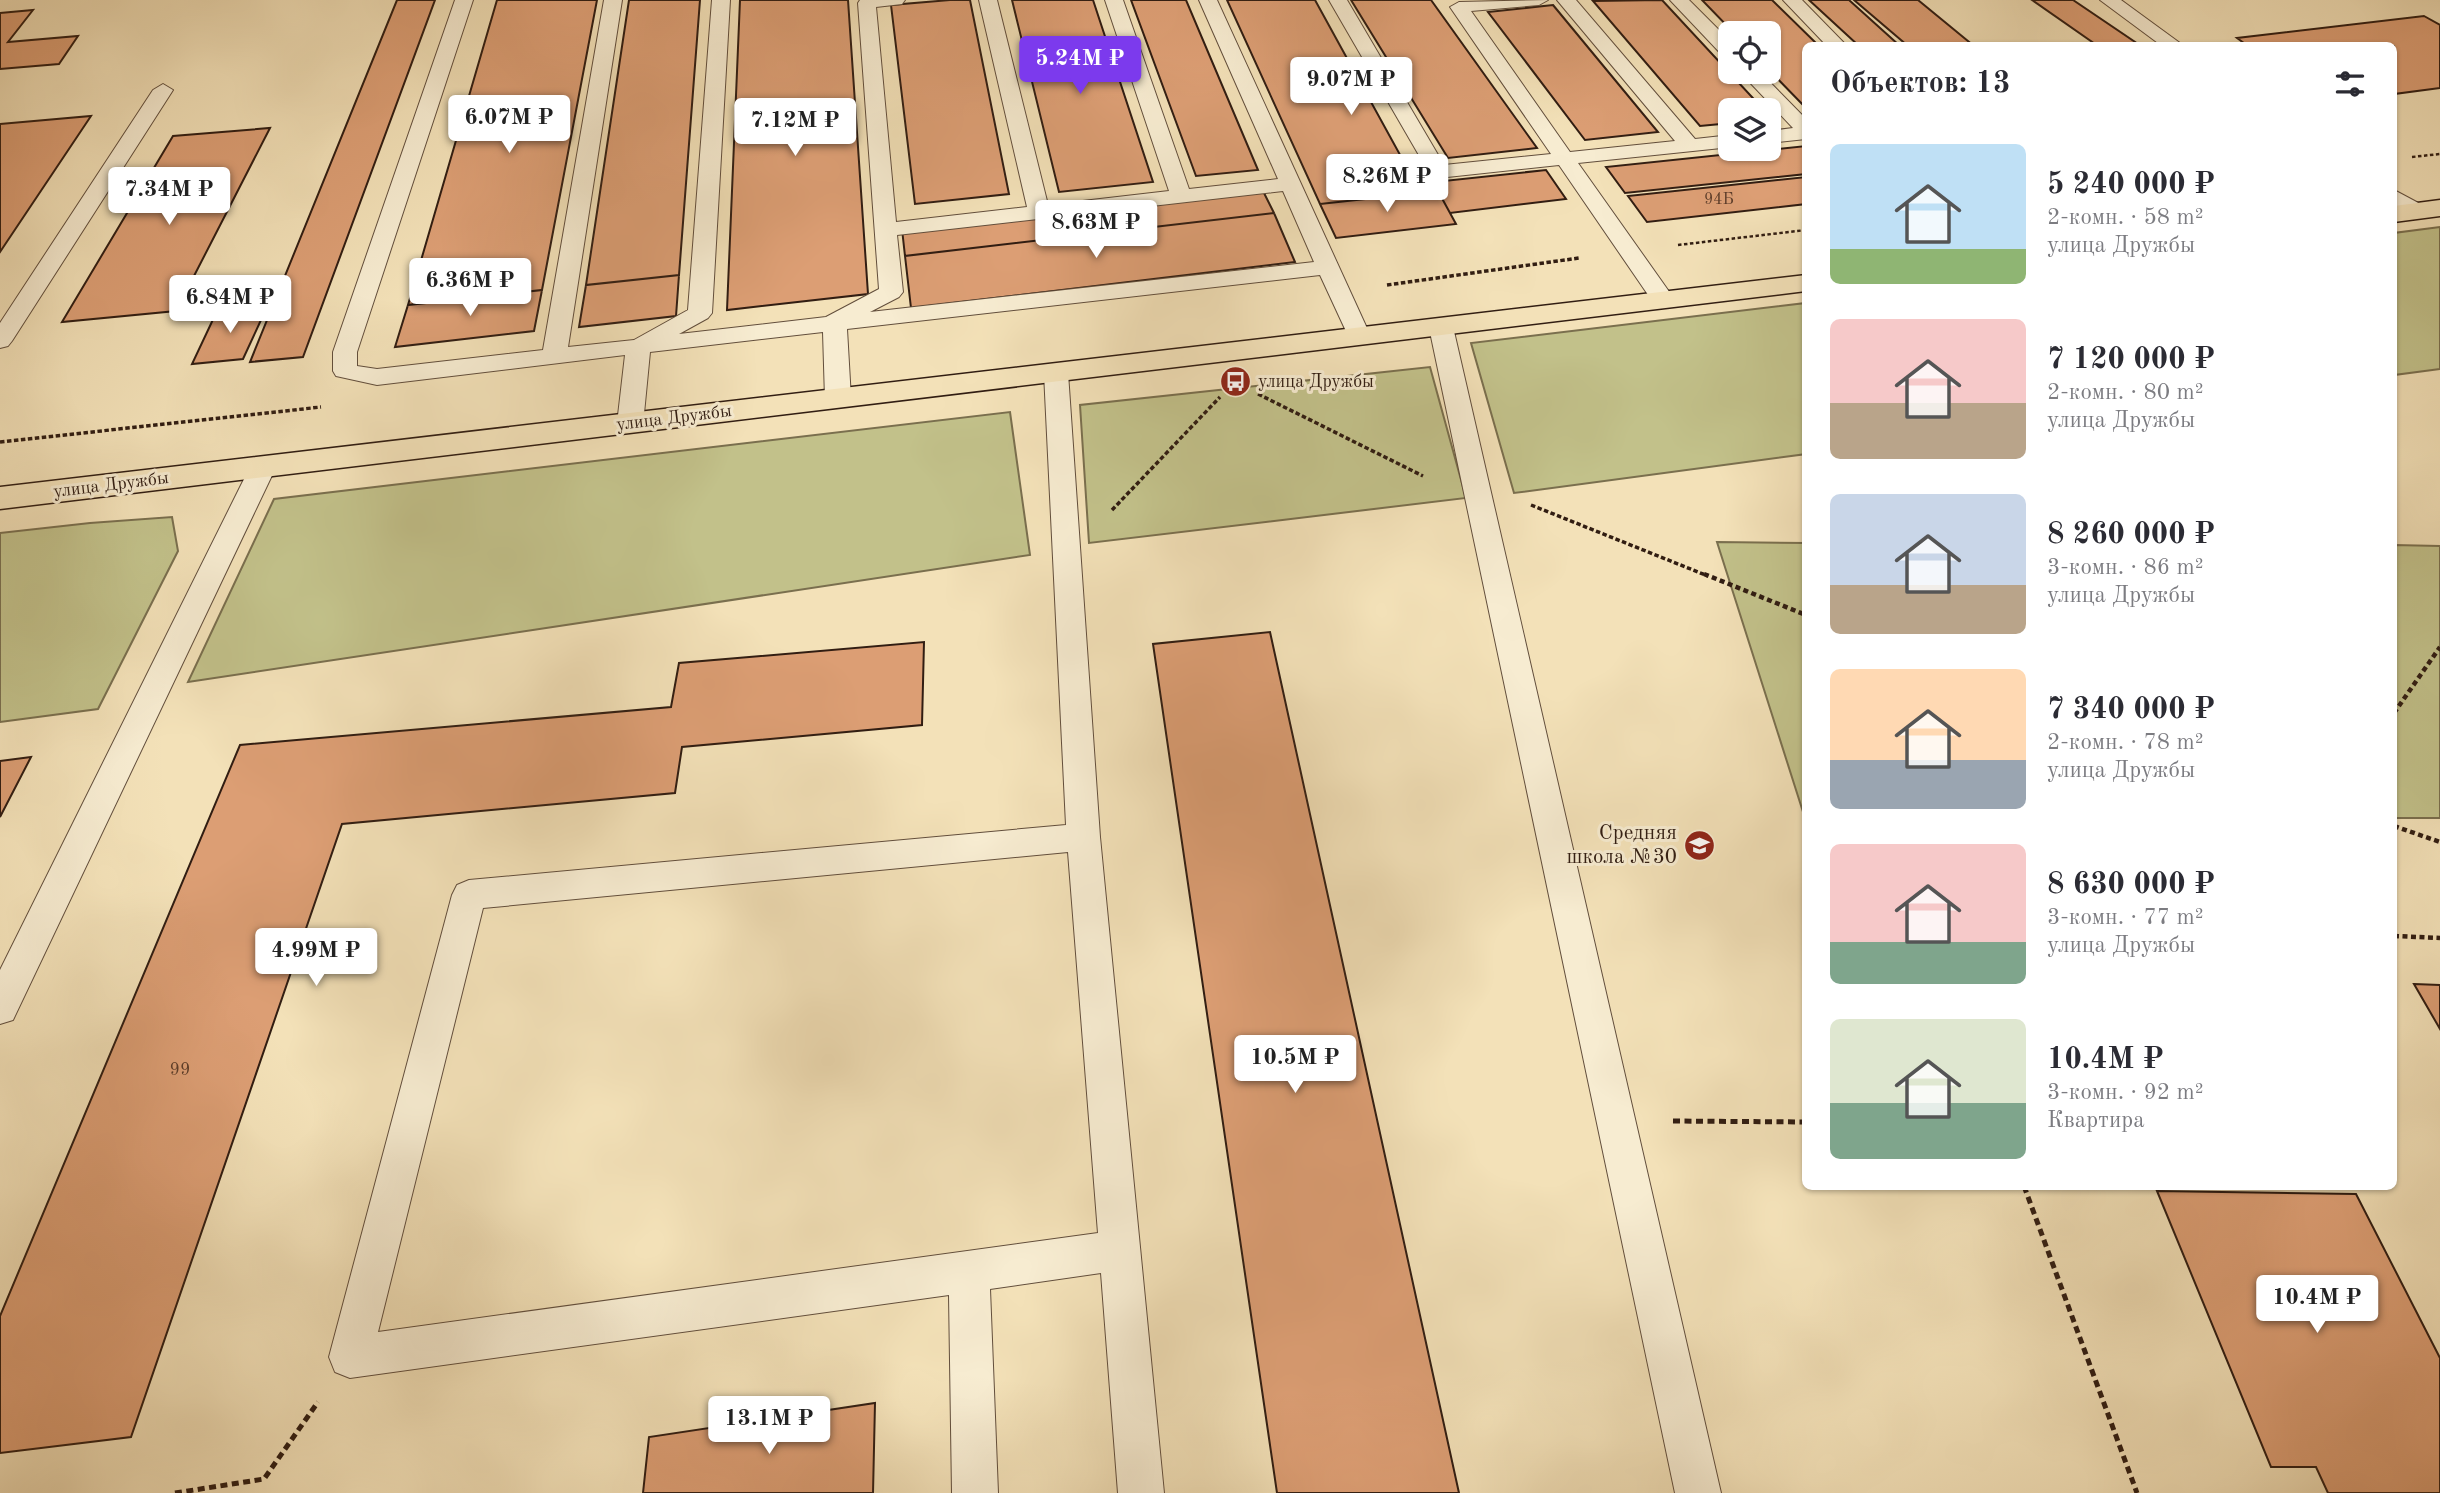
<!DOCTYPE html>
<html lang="ru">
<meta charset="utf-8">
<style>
body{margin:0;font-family:"Old Standard TT",serif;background:#f7f7f7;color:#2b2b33;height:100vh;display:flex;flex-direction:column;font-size:26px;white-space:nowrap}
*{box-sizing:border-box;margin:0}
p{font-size:23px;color:#7c7c81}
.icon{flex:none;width:38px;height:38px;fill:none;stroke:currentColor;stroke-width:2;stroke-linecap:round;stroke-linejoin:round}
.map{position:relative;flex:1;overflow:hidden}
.panel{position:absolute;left:1802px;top:42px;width:595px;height:1148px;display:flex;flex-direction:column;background:#fff;border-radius:10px;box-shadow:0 2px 5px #0004}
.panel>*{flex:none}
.buttons{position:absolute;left:1718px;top:21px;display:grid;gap:14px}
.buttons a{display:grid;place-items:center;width:63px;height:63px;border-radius:10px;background:#fff;box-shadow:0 2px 5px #0004;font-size:35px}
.price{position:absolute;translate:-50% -60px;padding:0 16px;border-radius:7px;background:#fff;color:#222;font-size:23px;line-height:46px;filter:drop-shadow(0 2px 4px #0008)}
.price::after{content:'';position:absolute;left:50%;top:42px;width:21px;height:16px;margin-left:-10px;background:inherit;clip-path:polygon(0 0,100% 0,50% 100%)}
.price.selected{background:#7c3aed;color:#fff}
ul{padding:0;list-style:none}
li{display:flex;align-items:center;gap:21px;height:175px;padding:0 28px}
li span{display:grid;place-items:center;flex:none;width:196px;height:140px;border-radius:10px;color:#555}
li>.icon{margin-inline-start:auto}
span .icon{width:84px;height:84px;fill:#fffc;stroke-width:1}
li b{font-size:30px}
h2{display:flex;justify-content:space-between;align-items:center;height:84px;padding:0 28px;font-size:30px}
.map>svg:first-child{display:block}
</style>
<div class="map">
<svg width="2440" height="1493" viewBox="0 0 2440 1493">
<rect width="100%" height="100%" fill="#f3e1b8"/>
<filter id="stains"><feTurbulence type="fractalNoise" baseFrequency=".00286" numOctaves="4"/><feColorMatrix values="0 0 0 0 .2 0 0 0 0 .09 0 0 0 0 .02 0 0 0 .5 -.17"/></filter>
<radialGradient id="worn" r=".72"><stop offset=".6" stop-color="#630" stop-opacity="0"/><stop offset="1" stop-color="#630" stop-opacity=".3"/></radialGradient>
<path fill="#c2c18a" stroke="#7a6f4e" stroke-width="2" d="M2440,227V369L2394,375V233Z
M1806,303V454L1514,493L1471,343Z
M1430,367L1466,498L1089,543L1080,405Z
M1010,412L1030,555L188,682L274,499Z
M172,517L178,551L98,709L0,722V533L90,523Z
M1717,542L1806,543V815H1804Z
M2394,545L2440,546V818H2394Z"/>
<path fill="#dc9e74" stroke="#311d12" stroke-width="2" d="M397,0H435L303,357L250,362Z
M497,0H597L542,290L408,305Z
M629,0H700L679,275L586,285Z
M740,0H848L868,294L727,310Z
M950,0H970L1009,194L915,204L891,5Z
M1012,0H1093L1153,182L1059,192Z
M1131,0H1186L1258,170L1196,176Z
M1227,0H1315L1416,184L1546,170L1566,199L1450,213L1438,191L1320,204Z
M1351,0H1431L1537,148L1448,158Z
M1662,0L1764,110H1731V123L1700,126L1593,1Z
M1702,0H1772L1819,46H1806V108L1769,70V33H1734Z
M1809,0H1849L1900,46H1859Z
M1854,0H1918L1974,46H1908Z
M2032,0H2073L2141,46H2098Z
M1553,5L1658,132L1585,140L1488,12Z
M33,10L8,42L78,36L59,64L0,69V13Z
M2424,16L2440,25V88L2394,94V46H2248L2237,38Z
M91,116L0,252V124Z
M270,128L176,311L62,322L173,136Z
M1806,146V174L1625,193L1606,167Z
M1806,177V204L1647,222L1628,196Z
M1262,189L1274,213L905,256L902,229Z
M1438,191L1456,224L1336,238L1320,204Z
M1274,213L1295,262L911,308L905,256Z
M679,275L676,316L579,327L586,285Z
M542,290L534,331L395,347L408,305Z
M267,307L243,359L192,364L217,311Z
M1270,632L1459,1493H1277L1153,644Z
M924,642L922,725L682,747L675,793L342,824L131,1437L0,1453V1316L240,745L671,707L679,663Z
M31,757L0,817V761Z
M2414,984L2440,985V1029Z
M2157,1191L2356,1194L2440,1358V1493H2328L2316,1467H2271Z
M875,1403L873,1493H643L649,1437Z"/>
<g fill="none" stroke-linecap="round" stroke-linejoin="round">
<defs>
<path id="lane" d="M455,0H473L357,352V366L377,369L543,350L604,0H622L568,347L634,340L688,310L712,0H730L712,313L708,318L679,334L826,317L879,289L858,3L860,0H905L902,4L876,7L896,222L1027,207L979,0H997L1048,205L1169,191L1105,0H1123L1189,189L1278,179L1199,0H1217L1371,337L1367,342L1359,344L1351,342L1320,275L847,329L851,399L847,405L838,407L829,405L825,399L823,332L650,352L643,424L639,430L630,432L621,430L617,424L625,355L377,385L336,376L333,371V352ZM1283,191L1314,262L870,312L899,297L903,292L897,235Z
M1329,0H1347L1444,165L1551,154L1450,7L1459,2L1548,0L1539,5L1471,11L1570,152L1675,141L1557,0H1576L1695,139L1731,135V147L1578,163L1675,300L1671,305H1655L1559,165L1438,178L1431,176Z
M1670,0H1689L1731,42V59L1724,57Z
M1783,0H1802L1847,46H1827Z
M2100,0H2121L2184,46H2162Z
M1740,72H1760L1806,119V139L1769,143V131L1793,128Z
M163,84L173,90L12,341L8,346L0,348V323L153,90Z
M2394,190L2424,206L2427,211L2424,216H2408L2394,206Z
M1441,320L1449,322L1453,327L1721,1493H1675L1429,327L1433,322Z
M1056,365L1065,368L1068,373L1100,837L1164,1493H1118L1101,1273L990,1289L998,1493H952L949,1295L350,1378L335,1372L329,1357L452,895L457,885L469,880L1066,825L1044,373L1047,368ZM1068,852L1098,1233L378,1332L483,908Z
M263,458L272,461L276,467L13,1020L0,1024V970L250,467L254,461Z"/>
<path id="primary" d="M2440,200V216L2394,222V206Z
M1806,275V291L0,509V487Z"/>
</defs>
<use href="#lane" stroke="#624e3c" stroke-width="2"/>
<use href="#primary" stroke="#311d12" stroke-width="3"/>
<path stroke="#311d12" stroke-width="2.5" stroke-dasharray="3.5 2.5" stroke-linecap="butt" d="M2412,157L2440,154
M1678,245L1806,230"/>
<path stroke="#311d12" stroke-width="3.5" stroke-dasharray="4.5 2.5" stroke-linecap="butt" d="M1387,285L1579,258
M1258,394L1423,476
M0,442L321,407
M1531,505L1708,576
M1112,510L1220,397"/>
<path stroke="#311d12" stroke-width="4.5" stroke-dasharray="5 3.5" stroke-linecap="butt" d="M1704,574L1806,615
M2394,713L2440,647
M2394,826L2440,842
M2394,936L2440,938"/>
<path stroke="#311d12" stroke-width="5" stroke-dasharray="7 4.5" stroke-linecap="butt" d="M1673,1121L1806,1122
M2024,1186L2137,1493
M175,1493L264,1479L318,1402"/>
<use href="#lane" fill="#f7ecd1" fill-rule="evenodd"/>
<use href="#primary" fill="#f3e1b8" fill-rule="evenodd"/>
</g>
<defs>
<symbol id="bus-disc" viewBox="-11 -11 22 22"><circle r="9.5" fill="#8f2418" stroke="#f7ecd1"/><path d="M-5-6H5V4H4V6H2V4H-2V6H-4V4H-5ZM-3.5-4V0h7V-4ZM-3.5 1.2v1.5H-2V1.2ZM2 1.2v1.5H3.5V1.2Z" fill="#fff"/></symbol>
<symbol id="school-disc" viewBox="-11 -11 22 22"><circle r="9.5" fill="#8f2418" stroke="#f7ecd1"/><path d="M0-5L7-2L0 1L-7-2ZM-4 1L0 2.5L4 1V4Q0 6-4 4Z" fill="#fff"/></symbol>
</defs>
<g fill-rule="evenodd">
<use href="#bus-disc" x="1218" y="364" width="35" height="35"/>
<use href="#school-disc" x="1682" y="828" width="35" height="35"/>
</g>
<g text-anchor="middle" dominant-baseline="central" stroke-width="6" stroke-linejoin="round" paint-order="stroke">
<g font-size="16" fill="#5c3d2a">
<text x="1719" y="200">94Б</text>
</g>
<g font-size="18" fill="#311d12" stroke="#f7ecd1" text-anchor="start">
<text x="1258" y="382">улица Дружбы</text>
</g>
<g font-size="18" fill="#311d12" stroke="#f7ecd1">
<text transform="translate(674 418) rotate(-7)">улица Дружбы</text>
<text transform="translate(111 485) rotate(-7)">улица Дружбы</text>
</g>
<g font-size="18" fill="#5c3d2a">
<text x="180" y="1070">99</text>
</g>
<g font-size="21" fill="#311d12" stroke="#f7ecd1" text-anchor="end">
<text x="1677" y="833">Средняя<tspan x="1677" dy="24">школа №30</tspan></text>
</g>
</g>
<rect width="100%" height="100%" filter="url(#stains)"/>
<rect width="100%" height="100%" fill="url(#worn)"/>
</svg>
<div class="buttons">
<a><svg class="icon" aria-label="locate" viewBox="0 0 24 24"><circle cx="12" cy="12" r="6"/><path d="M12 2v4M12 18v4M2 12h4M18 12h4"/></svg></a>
<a><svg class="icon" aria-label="layers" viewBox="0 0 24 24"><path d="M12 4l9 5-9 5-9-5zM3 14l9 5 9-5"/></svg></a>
</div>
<b class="price selected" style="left:1080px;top:96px">5.24M ₽</b>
<b class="price" style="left:1351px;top:117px">9.07M ₽</b>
<b class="price" style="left:509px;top:155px">6.07M ₽</b>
<b class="price" style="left:795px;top:158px">7.12M ₽</b>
<b class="price" style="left:1387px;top:214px">8.26M ₽</b>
<b class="price" style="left:169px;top:227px">7.34M ₽</b>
<b class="price" style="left:1096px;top:260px">8.63M ₽</b>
<b class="price" style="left:470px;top:318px">6.36M ₽</b>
<b class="price" style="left:230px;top:335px">6.84M ₽</b>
<b class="price" style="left:316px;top:988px">4.99M ₽</b>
<b class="price" style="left:1295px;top:1095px">10.5M ₽</b>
<b class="price" style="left:2317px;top:1335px">10.4M ₽</b>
<b class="price" style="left:769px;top:1456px">13.1M ₽</b>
<section class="panel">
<h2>Объектов: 13<svg class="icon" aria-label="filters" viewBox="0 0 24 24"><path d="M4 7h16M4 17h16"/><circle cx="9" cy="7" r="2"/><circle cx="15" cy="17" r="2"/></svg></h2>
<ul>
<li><span style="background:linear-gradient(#bfe0f5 75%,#8fb573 0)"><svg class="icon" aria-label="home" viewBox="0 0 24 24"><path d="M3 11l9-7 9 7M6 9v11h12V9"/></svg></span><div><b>5 240 000 ₽</b><p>2-комн. · 58 m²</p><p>улица Дружбы</p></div></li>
<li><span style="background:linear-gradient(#f6c9c9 60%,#b9a48a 0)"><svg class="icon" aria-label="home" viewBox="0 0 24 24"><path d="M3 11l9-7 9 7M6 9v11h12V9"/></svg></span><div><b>7 120 000 ₽</b><p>2-комн. · 80 m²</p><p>улица Дружбы</p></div></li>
<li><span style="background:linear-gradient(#c9d6e8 65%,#b9a48a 0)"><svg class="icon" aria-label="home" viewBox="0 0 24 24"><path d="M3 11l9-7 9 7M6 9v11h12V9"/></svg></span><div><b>8 260 000 ₽</b><p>3-комн. · 86 m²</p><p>улица Дружбы</p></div></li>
<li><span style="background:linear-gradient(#ffd9b3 65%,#9aa5b1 0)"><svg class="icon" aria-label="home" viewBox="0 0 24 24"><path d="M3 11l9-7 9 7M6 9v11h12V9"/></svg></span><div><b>7 340 000 ₽</b><p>2-комн. · 78 m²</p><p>улица Дружбы</p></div></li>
<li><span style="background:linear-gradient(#f6c9c9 70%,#7fa58c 0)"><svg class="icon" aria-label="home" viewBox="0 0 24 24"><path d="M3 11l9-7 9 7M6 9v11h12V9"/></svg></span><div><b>8 630 000 ₽</b><p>3-комн. · 77 m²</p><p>улица Дружбы</p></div></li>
<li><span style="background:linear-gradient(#dfe7d0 60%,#7fa58c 0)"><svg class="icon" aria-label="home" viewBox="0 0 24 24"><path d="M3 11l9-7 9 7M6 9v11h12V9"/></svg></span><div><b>10.4M ₽</b><p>3-комн. · 92 m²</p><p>Квартира</p></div></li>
</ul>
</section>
</div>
